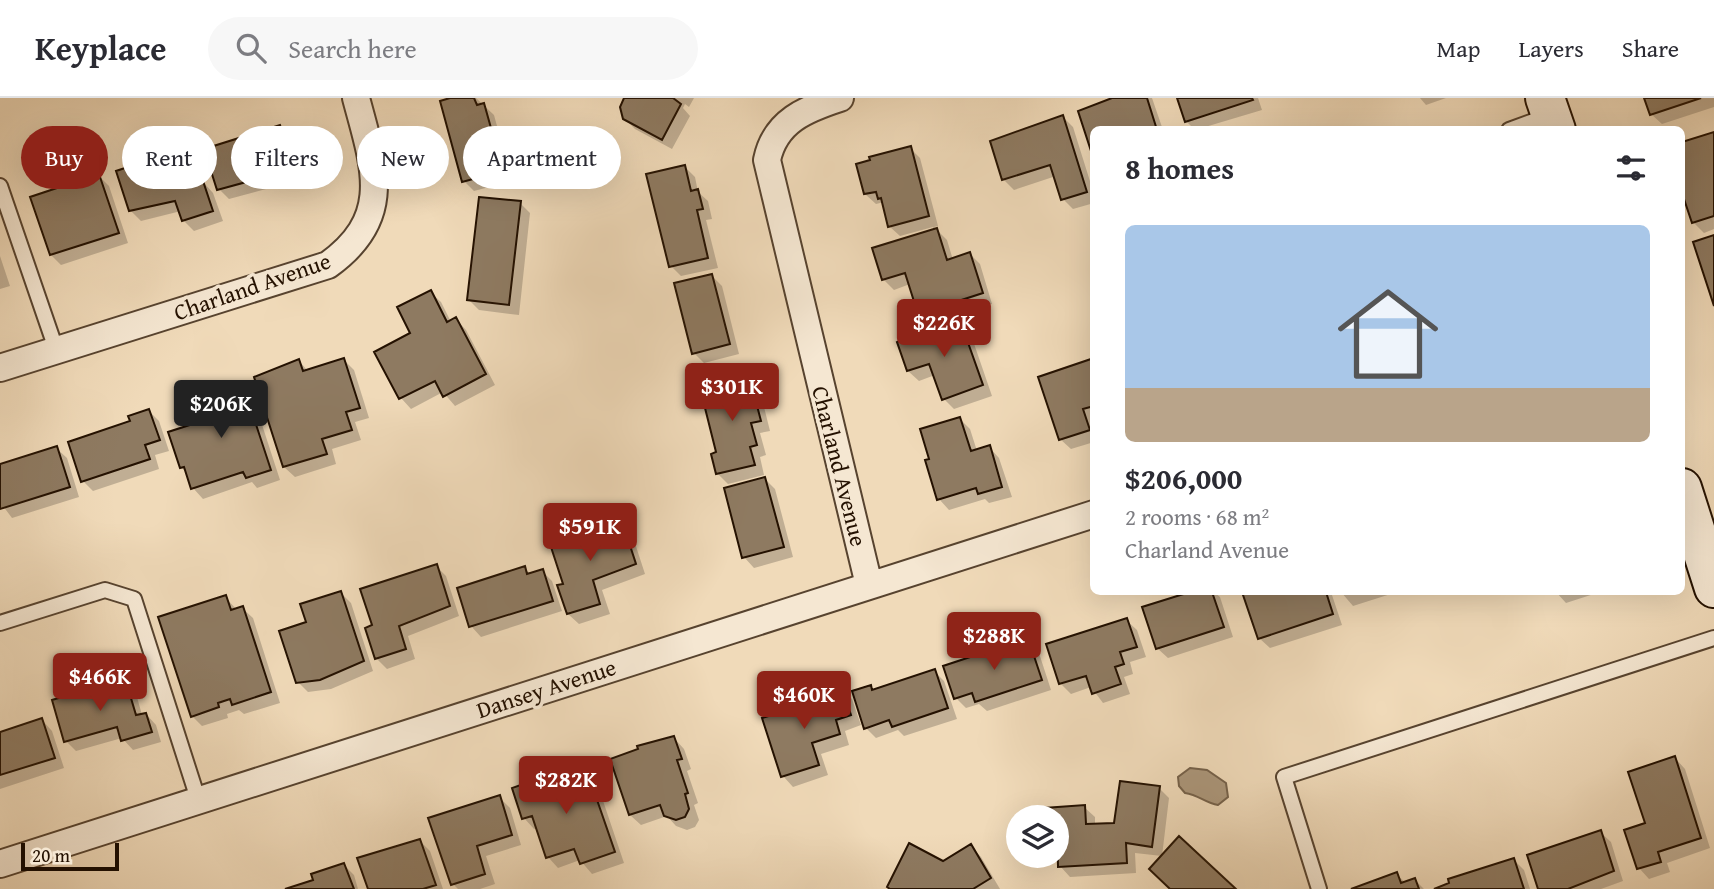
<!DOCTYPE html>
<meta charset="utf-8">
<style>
body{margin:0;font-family:"Gentium Book Plus",serif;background:#f7f7f7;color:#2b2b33;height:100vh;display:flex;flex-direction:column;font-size:26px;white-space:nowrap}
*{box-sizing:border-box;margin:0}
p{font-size:23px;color:#7c7c81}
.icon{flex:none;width:38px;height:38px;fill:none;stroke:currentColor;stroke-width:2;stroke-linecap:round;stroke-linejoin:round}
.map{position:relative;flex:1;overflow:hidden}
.sheet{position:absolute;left:1090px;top:28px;width:595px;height:469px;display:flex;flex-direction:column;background:#fff;border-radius:10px;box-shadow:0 7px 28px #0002}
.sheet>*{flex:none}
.top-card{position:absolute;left:21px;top:28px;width:665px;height:63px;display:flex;gap:14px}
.tools{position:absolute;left:1006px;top:707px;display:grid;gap:14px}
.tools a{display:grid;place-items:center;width:63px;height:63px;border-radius:50%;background:#fff;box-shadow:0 7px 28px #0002;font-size:35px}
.scale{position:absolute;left:21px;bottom:18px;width:98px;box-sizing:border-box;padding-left:7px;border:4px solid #241101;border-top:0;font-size:19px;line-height:24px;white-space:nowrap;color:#241101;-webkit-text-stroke:5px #f5e7d2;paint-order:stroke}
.price{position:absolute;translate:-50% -60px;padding:0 16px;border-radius:7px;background:#8f2418;color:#fff;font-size:23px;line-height:46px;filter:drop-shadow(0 2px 4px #0008)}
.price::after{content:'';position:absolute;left:50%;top:42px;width:21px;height:16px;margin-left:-10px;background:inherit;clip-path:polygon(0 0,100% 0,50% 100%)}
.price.active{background:#222;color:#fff}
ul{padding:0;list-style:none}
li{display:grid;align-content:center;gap:14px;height:371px;padding:0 35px}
li span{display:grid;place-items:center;height:217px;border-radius:10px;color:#555}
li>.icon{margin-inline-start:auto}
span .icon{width:126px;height:126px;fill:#fffc;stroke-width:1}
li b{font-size:30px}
h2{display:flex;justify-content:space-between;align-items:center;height:84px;padding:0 35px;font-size:30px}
.chip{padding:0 24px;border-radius:32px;background:#fff;box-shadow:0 7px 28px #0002;font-size:24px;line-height:63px}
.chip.active{background:#8f2418;color:#fff}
header{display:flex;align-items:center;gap:42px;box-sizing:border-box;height:98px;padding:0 35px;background:#fff;border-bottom:2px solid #e1e1e2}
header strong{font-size:33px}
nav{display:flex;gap:38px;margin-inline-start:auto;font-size:24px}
.search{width:490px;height:63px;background:#f7f7f7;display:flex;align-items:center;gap:18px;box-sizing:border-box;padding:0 24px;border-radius:38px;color:#7c7c81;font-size:26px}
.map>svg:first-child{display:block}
</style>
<header>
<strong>Keyplace</strong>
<div class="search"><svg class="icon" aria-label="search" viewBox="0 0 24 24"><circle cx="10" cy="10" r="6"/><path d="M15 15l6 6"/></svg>Search here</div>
<nav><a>Map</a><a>Layers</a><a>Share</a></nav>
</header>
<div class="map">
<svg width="1714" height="791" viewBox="0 0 1714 791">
<rect width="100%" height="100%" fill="#f0dab9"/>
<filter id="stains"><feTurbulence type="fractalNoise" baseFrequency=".00286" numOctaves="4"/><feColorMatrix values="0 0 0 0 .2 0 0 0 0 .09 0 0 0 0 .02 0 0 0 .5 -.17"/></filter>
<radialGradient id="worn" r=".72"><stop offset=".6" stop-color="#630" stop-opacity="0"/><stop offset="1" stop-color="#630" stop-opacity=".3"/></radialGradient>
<path fill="#ab967a" stroke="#75614a" stroke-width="2" d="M1190,670L1207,672L1226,685L1228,699L1218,707C1205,705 1199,697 1185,695L1179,688L1178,679Z"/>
<path fill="#0003" d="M457,0H476L494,17L512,83L474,93L464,83Z
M626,0H694L689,9L685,6L683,10L690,18L672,51L635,31L624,20Z
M1120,0H1152L1163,32H1094V54L1080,14Z
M1179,0H1258L1262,12L1195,32L1186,23Z
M1420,0H1446L1426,7Z
M1646,0H1714V9L1662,26L1651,16Z
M1062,18L1073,29L1094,96V105L1073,111L1063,101L1056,78L1014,92L1003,81L1024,30Z
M279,29L290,39L303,81L229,101L219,91Z
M1714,36V131L1704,135L1693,124L1682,89V46Z
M910,50L920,60L938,128L934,129L947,142L953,162L970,156L980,166L992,206L929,225L919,215L910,186L894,192L883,181L934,132L933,129L900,138L889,128L884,104L876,106L865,96Z
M186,52L196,62L204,85L213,95L223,123L194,133L184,123L181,113L141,123L131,113Z
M684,68L695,79L698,94L708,103L712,121L706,122L718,170L681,178L671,168Z
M99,78L109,88L128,145L61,167L51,157Z
M520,105L530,115L519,217L479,212L469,202Z
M0,158L10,188L0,191Z
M712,178L722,188L739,256L704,265L694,255Z
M430,194L441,204L451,224L456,221L466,232L495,287L455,308L443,294L411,311L401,300L377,255L413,235Z
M959,224L970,234L992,298L954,311L944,301L935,277L919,283L908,273Z
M344,262L354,272L369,320L355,324L361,342L332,351L336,366L295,379L284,369L299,263L308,273Z
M1094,262V344L1071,351L1060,341L1040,280Z
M749,279L759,289L770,333L760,335L766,357L760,359L764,377L728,386L718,376V355Z
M243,289L253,299L280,382L257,390L252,384L203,401L193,390L188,376L181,369L204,324Z
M149,313L159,323L169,353L155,357L159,371L93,393L83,383L132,324Z
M960,321L970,331L977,353L989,349L999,360L1012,399L989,405L985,401L949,412L939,401Z
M56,350L67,360L79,399L12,420L0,404V368Z
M765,381L775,391L793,459L754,470L744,459Z
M622,425L632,436L645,476L602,492L610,516L579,526L568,516L565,487Z
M436,468L446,478L459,518L408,538L415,561L387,571L376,560L374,529Z
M524,470L531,476L542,473L552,483L562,513L481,539L471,528L459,491Z
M1196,494H1214L1220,499L1233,539L1168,560L1157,550L1145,510Z
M1244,494H1331L1342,527L1270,550L1259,540Z
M1341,494H1397L1353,508Z
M1556,494H1600L1566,505Z
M341,495L351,505L373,573L331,591L308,594L298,584L308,525Z
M225,499L237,512L242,510L253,520L280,605L244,616L239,612L227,616L228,620L202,628L192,618Z
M1126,522L1137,532L1146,559L1130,564L1133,576L1124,579L1130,596L1103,605L1091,589L1071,596L1060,585Z
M1028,542L1038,552L1051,592L987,613L979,606L966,610L956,600Z
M934,573L944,583L957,621L904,638L898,632L876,640L866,630L870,589L875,593Z
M124,582L135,592L142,617L146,616L156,627L161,644L133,652L122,640L76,653L66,643Z
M842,591L852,601L861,627L845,633L849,647L821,656L828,677L793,689L783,678L790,613L798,605L803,610L826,602Z
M42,622L52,633L64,670L0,691V636Z
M674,640L684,651L691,671L687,673L698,705L694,707L699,722L695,729L687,732L676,728L667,718L641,727L630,717Z
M1675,660L1685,671L1710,750L1667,765L1670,774L1649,781L1639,770L1647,726Z
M586,672L596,682L624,765L592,776L580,762L558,770L548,759L538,730L534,731L524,720L546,680L549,684Z
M1159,690L1169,700L1162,758L1135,755L1136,775L1070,779L1060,768L1057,719H1047L1046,712L1084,709L1095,719V727L1116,726Z
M499,699L510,710L521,747L486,758L495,786L480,791H458L453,786Z
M1600,734L1611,744L1623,783L1601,791H1540Z
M420,743L430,753L443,791H370Z
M971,748L981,759L1000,791H891Z
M1514,762L1524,772L1530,791H1437Z
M344,767L354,777L358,791H291L315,783Z
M1396,776L1406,785L1415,782L1424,791H1353Z"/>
<path fill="#8e7a61" stroke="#241101" stroke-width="2" d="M450,0H474L477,7L484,5L503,73L462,84L440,3Z
M624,0H673L681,6L662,42L623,21L620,9Z
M1147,0L1157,32H1094V53H1091L1078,13L1112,0Z
M1177,0H1252L1253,2L1185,24Z
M1644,0H1701L1650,17Z
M1063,17L1087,94L1061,102L1050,67L1002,82L990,43Z
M280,27L294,71L217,92L204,51Z
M1714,34V118L1692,125L1682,95V44Z
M911,48L929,118L888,129L881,100L878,101L876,94L864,96L856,66L870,62L869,59Z
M186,50L197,84L203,83L213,113L182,123L175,103L129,113L116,73Z
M685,67L691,93L698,91L703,111L697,112L708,160L669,169L646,76Z
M99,76L119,135L50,157L30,99Z
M479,99L521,103L509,207L467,202Z
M937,130L947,162L970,154L983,195L918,216L905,175L882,182L872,150Z
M1714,137V208L1693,144Z
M712,176L730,246L692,256L674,185Z
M431,192L447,224L456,219L486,276L443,299L435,283L399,301L374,254L410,235L397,209Z
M960,222L983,287L942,302L929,266L907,273L897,244Z
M344,260L360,310L346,314L352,332L322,341L327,356L283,369L254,279L299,261L303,273Z
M1094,260V308L1083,311L1090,332L1059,342L1038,279Z
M749,277L761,323L751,325L757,347L750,349L755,367L716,376L711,356L716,354L700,290Z
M243,287L271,372L246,380L243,374L191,391L184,369L180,370L168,334L202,323L194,299Z
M149,311L160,342L145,347L150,361L81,384L68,344L130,323L128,318Z
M960,319L971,353L990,347L1002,389L978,396L976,390L937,402L925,362L929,361L920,331Z
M57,348L70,389L0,411V366Z
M765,379L784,449L742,460L724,390Z
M622,423L636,466L593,482L600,506L567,516L557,487L563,486L550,446Z
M437,466L450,508L399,528L406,551L375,561L365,530L372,527L360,491Z
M525,468L527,476L543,471L553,503L469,529L457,490Z
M341,493L364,563L320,582L296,585L279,533L306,524L300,506Z
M1190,494H1212L1224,529L1156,551L1142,509Z
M1242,494H1326L1333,516L1258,541Z
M226,497L231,512L243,508L271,594L232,607L230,601L218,605L219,609L191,619L158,519Z
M1127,520L1137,549L1120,554L1124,566L1115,569L1121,586L1092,596L1086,578L1059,586L1046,546Z
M1028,540L1042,582L975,604L972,595L954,601L943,568Z
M935,571L948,610L892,629L889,622L864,631L852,593L871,587L872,592Z
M125,580L136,617L146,615L152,634L121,643L117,629L64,644L52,602Z
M842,589L851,617L836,622L840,636L812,645L819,667L781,679L762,620L788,612L786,607L799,603L801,609L824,601L822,596Z
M42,620L55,660L0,677V634Z
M674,638L682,661L677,662L688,695L685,696L689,711L685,719L676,722L664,718L660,707L629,717L610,661L638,651L637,648Z
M1675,658L1701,740L1658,754L1661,764L1637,771L1624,732L1645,725L1628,674Z
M586,670L615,754L580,766L574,751L546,760L532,718L522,721L512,690L546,678L548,683Z
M1120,683L1160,688L1152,749L1126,745L1127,765L1058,769L1057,719H1045L1044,710L1085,707L1086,726L1114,725Z
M500,697L512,737L477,748L485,776L451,787L428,720Z
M1601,732L1614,773L1568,791H1538L1527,757Z
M1179,738L1236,791H1170L1149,771Z
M420,741L436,787L423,791H368L357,760Z
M909,745L943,763L971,746L991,780L973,791H890L887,789Z
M1514,760L1524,791H1434L1449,785L1448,781Z
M344,765L354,791H285L313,782L311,776Z
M1397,774L1401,785L1415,780L1419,791H1351Z"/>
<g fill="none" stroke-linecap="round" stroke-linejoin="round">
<defs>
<path id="lane" d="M1509,32L1550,17
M0,88L56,251
M0,525L105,492L134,501L198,701
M1319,791L1284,679L1714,540"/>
<path id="street" d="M840,0C806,11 775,23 767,62L869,487
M0,270L328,167C395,119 374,68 356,0
M0,766L1094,416"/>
<path id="secondary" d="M1545,0L1556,32
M1682,390L1714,490"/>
</defs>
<use href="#lane" stroke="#57432f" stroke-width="18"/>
<use href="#street" stroke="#57432f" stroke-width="30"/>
<use href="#secondary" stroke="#241101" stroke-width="42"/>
<use href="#lane" stroke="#f5e7d2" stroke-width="14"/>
<use href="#street" stroke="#f5e7d2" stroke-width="26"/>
<use href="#secondary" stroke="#f5e7d2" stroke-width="38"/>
</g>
<g text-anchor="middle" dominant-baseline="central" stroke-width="7" stroke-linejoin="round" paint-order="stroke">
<g font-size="23" fill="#241101" stroke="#f5e7d2">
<text transform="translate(252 188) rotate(-19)">Charland Avenue</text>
<text transform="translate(840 368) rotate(76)">Charland Avenue</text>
<text transform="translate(546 590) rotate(-18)">Dansey Avenue</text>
</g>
</g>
<rect width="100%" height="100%" filter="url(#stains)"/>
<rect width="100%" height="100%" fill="url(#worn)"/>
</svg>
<div class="tools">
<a><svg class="icon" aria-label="layers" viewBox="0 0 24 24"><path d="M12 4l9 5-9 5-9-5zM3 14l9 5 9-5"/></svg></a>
</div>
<div class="scale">20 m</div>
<b class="price" style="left:944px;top:261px">$226K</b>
<b class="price" style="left:732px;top:325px">$301K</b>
<b class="price active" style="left:221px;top:342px">$206K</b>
<b class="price" style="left:590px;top:465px">$591K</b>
<b class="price" style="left:994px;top:574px">$288K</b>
<b class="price" style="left:100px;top:615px">$466K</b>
<b class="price" style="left:804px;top:633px">$460K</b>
<b class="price" style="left:566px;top:718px">$282K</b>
<div class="top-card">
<a class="chip active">Buy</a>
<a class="chip">Rent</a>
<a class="chip">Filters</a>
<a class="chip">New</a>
<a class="chip">Apartment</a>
</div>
<section class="sheet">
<h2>8 homes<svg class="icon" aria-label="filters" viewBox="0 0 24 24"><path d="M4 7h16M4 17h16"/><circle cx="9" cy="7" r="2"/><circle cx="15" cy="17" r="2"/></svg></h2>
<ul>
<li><span style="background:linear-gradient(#a9c7e8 75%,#b9a48a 0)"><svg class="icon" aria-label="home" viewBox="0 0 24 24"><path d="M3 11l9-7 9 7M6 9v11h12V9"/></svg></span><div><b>$206,000</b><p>2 rooms · 68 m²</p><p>Charland Avenue</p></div></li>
</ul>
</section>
</div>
